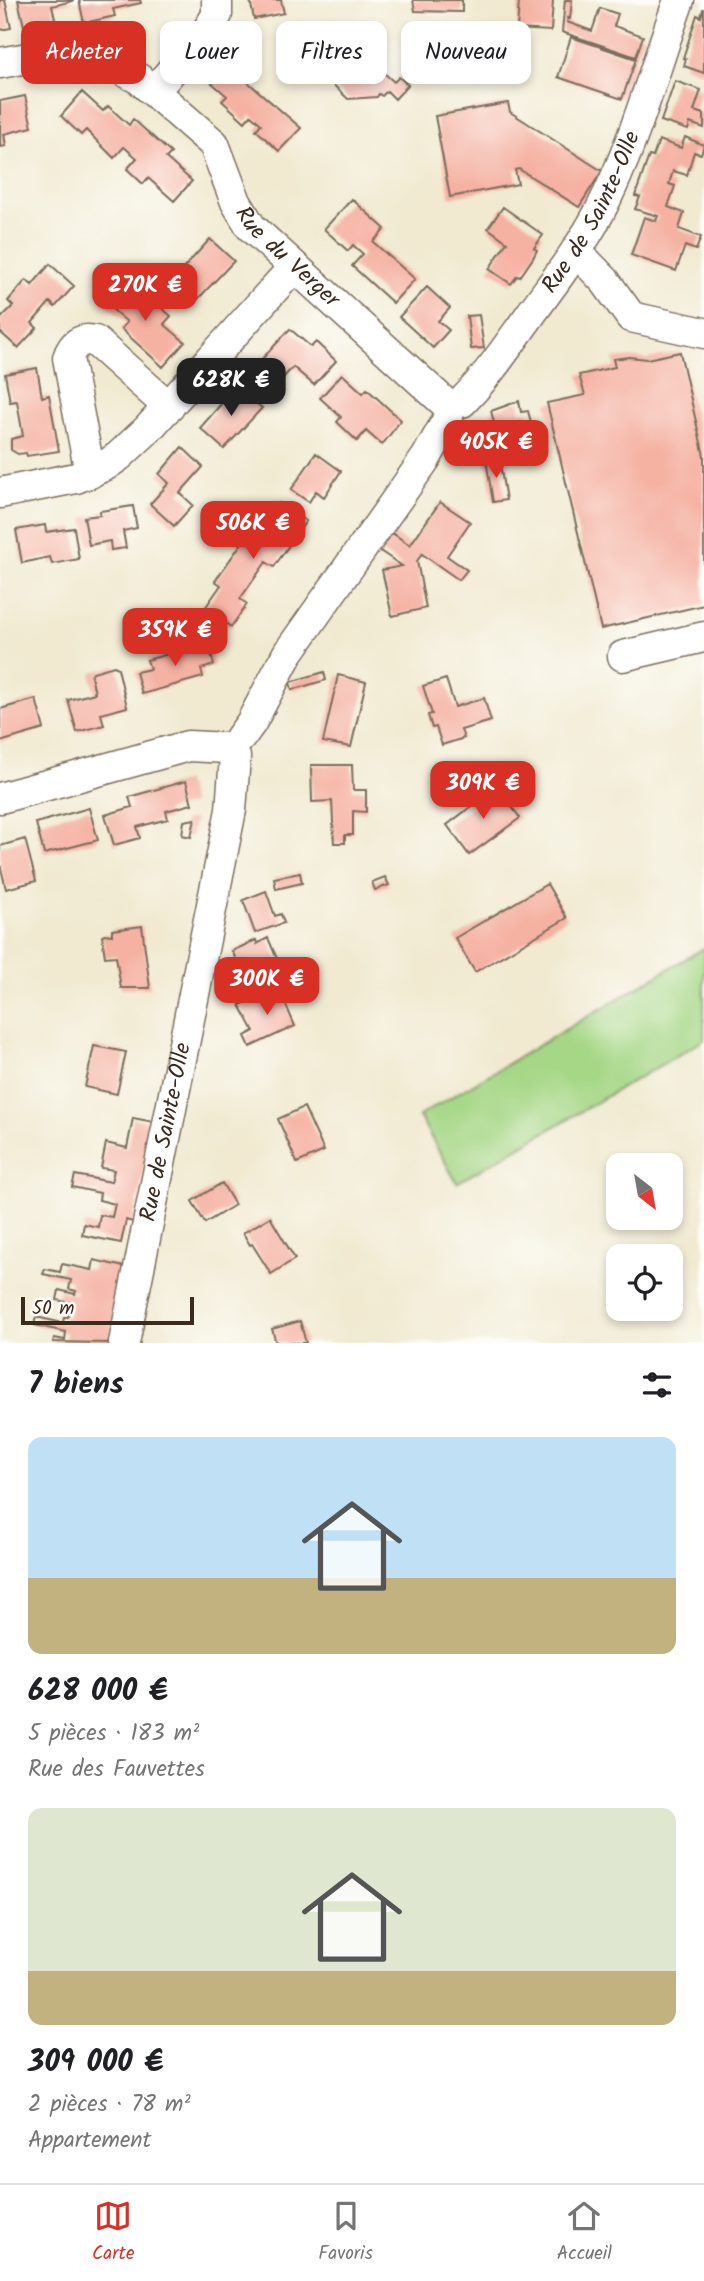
<!DOCTYPE html>
<html lang="fr">
<meta charset="utf-8">
<style>
body{margin:0;font-family:Kalam,sans-serif;background:#f2f2f2;color:#202124;height:100vh;display:flex;flex-direction:column;font-size:26px;white-space:nowrap}
*{box-sizing:border-box;margin:0}
p{font-size:23px;color:#757577}
.icon{flex:none;width:38px;height:38px;fill:none;stroke:currentColor;stroke-width:2;stroke-linecap:round;stroke-linejoin:round}
.map{position:relative;height:1343px;overflow:hidden}
.side{display:flex;flex-direction:column;background:#fff;flex:1}
.side>*{flex:none}
.hud{position:absolute;left:21px;top:21px;width:663px;height:63px;display:flex;gap:14px}
.needle{width:46px;rotate:149deg}
.tools{position:absolute;left:606px;top:1153px;display:grid;gap:14px}
.tools a{display:grid;place-items:center;width:77px;height:77px;border-radius:14px;background:#fff;box-shadow:0 4px 10px #0003;font-size:35px}
.scale{position:absolute;left:21px;bottom:18px;width:173px;box-sizing:border-box;padding-left:7px;border:4px solid #3b2a1e;border-top:0;font-size:19px;line-height:24px;white-space:nowrap;color:#3b2a1e;-webkit-text-stroke:5px #fdfcf7;paint-order:stroke}
.price{position:absolute;translate:-50% -60px;padding:0 16px;border-radius:14px;background:#d93025;color:#fff;font-size:23px;line-height:46px;filter:drop-shadow(0 2px 4px #0008)}
.price::after{content:'';position:absolute;left:50%;top:42px;width:21px;height:16px;margin-left:-10px;background:inherit;clip-path:polygon(0 0,100% 0,50% 100%)}
.price.on{background:#222;color:#fff}
ul{padding:0;list-style:none}
li{display:grid;align-content:center;gap:14px;height:371px;padding:0 28px}
li span{display:grid;place-items:center;height:217px;border-radius:14px;color:#555}
li>.icon{margin-inline-start:auto}
span .icon{width:126px;height:126px;fill:#fffc;stroke-width:1}
li b{font-size:30px}
h2{display:flex;justify-content:space-between;align-items:center;height:84px;padding:0 28px;font-size:30px}
.tag{padding:0 24px;border-radius:14px;background:#fff;box-shadow:0 4px 10px #0003;font-size:24px;line-height:63px}
.tag.on{background:#d93025;color:#fff}
.tab-bar{display:flex;justify-content:space-around;align-items:center;height:98px;border-top:2px solid #e0e0e0;background:#fff;font-size:19px;color:#757577}
.tab-bar a{display:grid;justify-items:center;gap:4px}
.tab-bar .on{color:#d93025}
.map>svg:first-child{display:block}
</style>
<div class="map">
<svg width="704" height="1343" viewBox="0 0 704 1343">
<rect width="100%" height="100%" fill="#fdfcf7"/>
<filter id="ink" filterUnits="userSpaceOnUse"><feTurbulence type="fractalNoise" baseFrequency=".0143" numOctaves="2"/><feDisplacementMap in="SourceGraphic" scale="14" xChannelSelector="R" yChannelSelector="G"/><feConvolveMatrix kernelMatrix="1 2 1 2 8 2 1 2 1" color-interpolation-filters="sRGB"/></filter>
<filter id="wash" filterUnits="userSpaceOnUse"><feTurbulence type="fractalNoise" baseFrequency=".00686" numOctaves="4" result="noise"/><feDisplacementMap in="SourceGraphic" scale="28" xChannelSelector="R" yChannelSelector="G"/><feGaussianBlur stdDeviation="1.57" result="paint"/><feColorMatrix in="noise" values="0 0 0 0 0 0 0 0 0 0 0 0 0 0 0 0 0 1.4 0 .05"/><feComposite in="paint" operator="in"/></filter>
<g filter="url(#wash)">
<rect width="100%" height="100%" fill="#f1ead1"/>
<path fill="#a6d786" stroke="#708052" stroke-width="2" d="M704,948V1040L457,1183L419,1116Z"/>
<g id="blocks">
<path fill="#f5b1a2" d="M0,0H5L11,28L0,30Z
M18,0H73V1L52,6L55,19L24,26Z
M79,0H140L141,3L113,9L115,16L84,23Z
M250,0H281L284,13L254,19Z
M413,0H462V12L415,11Z
M519,0H553L551,31L517,29Z
M565,0H572L570,19L568,18L567,22L592,31L600,8L618,14L614,26L643,36L636,57L562,32Z
M703,9H704V73L684,66L686,59L683,58L697,15L701,17Z
M571,37L636,59L622,99L558,77Z
M227,53L248,72L243,78L301,128L279,151L256,130L261,124L251,115L245,122L222,101L227,96L205,77Z
M341,58L357,72L370,73L376,66L394,82L399,77L408,85L395,99L387,91L382,96L379,94L377,97L348,99L324,76Z
M675,81L701,90L694,111L704,114V128L690,123L688,130L661,121Z
M82,92L103,111L108,106L129,125L133,119L171,153L166,158L192,181L174,201L148,178L143,184L127,169L137,158L124,147L114,158L86,130L81,135L61,116Z
M25,96L32,127L4,134L6,146L0,147V101Z
M508,103L510,112L602,171L579,207L519,169L515,170L518,184L450,197L435,116Z
M685,137L704,145L701,154L694,152L687,175L673,171L669,184L675,186L668,207L684,213L679,229L701,237L696,250L685,246L676,271L631,255L644,217L656,221L658,216L635,209L640,197L635,196L649,156L653,157L659,140L681,148Z
M352,199L385,229L373,242L415,279L393,303L352,266L363,254L353,245L348,251L324,229Z
M503,207L543,235L534,248L537,250L533,258L520,277L517,276L511,284L489,269L507,242L488,228Z
M210,239L234,261L195,302L172,281Z
M50,264L74,286L55,307L50,302L32,323L37,328L18,348L0,332V319L13,306L8,301L26,280L32,285Z
M124,279L148,300L150,298L171,316L164,324L185,342L163,367L121,329L127,322L104,302Z
M427,287L450,308L438,321L449,330L433,348L399,317Z
M479,315L484,348L471,349L467,316Z
M290,329L311,347L316,342L336,361L314,385L293,367L282,379L261,360Z
M680,352L704,456V605L601,629L547,403L585,395L579,375L615,367L613,359L629,357L647,359Z
M37,368L42,397L49,395L59,451L27,456L26,453L18,454L11,450V439L23,436L17,401L10,402L5,374Z
M342,374L363,393L367,389L401,420L382,445L366,431L357,441L337,422L341,417L320,398Z
M237,386L262,408L224,449L200,428Z
M519,401L521,412L528,411L532,426L497,434L491,411Z
M182,447L203,467L180,493L193,505L174,526L150,504L169,483L159,474Z
M316,453L341,471L324,497L316,491L309,502L291,490Z
M499,458L506,500L493,502L486,460Z
M440,502L470,522L447,556L467,570L459,580L422,554L417,561L426,608L392,616L382,570L402,566L380,551L392,533L410,545Z
M279,503L306,521L274,567L266,562L240,599L247,604L231,627L205,608L221,585L215,581L241,544L238,542L254,519L263,526Z
M133,506L137,528L123,531L126,548L111,550L110,541L89,545L84,517L100,515V511Z
M45,525L46,532L74,528L79,559L52,564L50,557L22,563L16,530Z
M208,643L214,665L201,669L203,677L142,694L136,672L150,669L147,660Z
M114,666L118,668L127,707L101,714L104,725L77,732L68,700L95,693L91,676L93,672Z
M324,672L326,680L292,690L290,682Z
M338,675L366,682L351,747L323,742Z
M446,679L455,707L484,698L491,721L461,730L464,738L442,745L436,727L432,728L428,715L432,714L423,686Z
M36,699L44,729L0,742V709Z
M311,765H352L353,790H366V812L353,811V835H345V843H334L332,801L312,802Z
M186,781L192,804L166,811L168,819L137,827L140,838L114,845L105,815L132,807L129,797Z
M497,787L520,818L469,855L447,825Z
M89,808L98,840L44,854L36,823Z
M195,819L191,837L182,835L184,821Z
M25,839L36,881L6,889L0,864V846Z
M300,873L302,883L276,889L274,878Z
M385,877L389,885L375,890L372,882Z
M547,884L567,918L475,972L455,938Z
M266,891L275,916L281,914L284,923L255,933L243,900Z
M142,926L150,988H121L116,956L105,957L102,936L104,934L112,935V930Z
M268,938L278,961L267,966L271,975L237,990L230,975L241,970L232,951L256,940L257,944Z
M278,987L295,1026L250,1047L245,1036L254,1031L240,1005Z
M94,1046L126,1052L117,1094L85,1087Z
M304,1107L324,1151L297,1163L278,1119Z
M133,1118L154,1122L133,1222L126,1220L121,1243L82,1235L84,1224L98,1227L100,1215L112,1217L115,1204L99,1200L100,1193L72,1187L75,1175L111,1182L114,1170L101,1168L106,1143L127,1148Z
M222,1183L235,1205L205,1223L192,1201Z
M270,1217L295,1259L271,1274L252,1244L250,1245L243,1233Z
M94,1260L124,1267L109,1343L53,1342L54,1338L65,1340L66,1332L34,1325L36,1317L63,1323L64,1317H68L71,1303L57,1300L59,1290L75,1294L76,1291L69,1289L71,1280L43,1274L45,1269L60,1272L62,1264L92,1270Z
M300,1321L306,1343H276L272,1329Z"/>
</g>
</g>
<g filter="url(#ink)">
<use href="#blocks" fill-opacity="0" stroke="#7b6d5d" stroke-width="2"/>
<g fill="none" stroke-linecap="round" stroke-linejoin="round">
<defs>
<g id="minor">
<path id="s1" d="M0,63L44,55L80,54L111,64L139,79L214,144L236,202L251,227L445,403"/>
<path d="M154,91L209,28L217,15V0"/>
<path d="M576,251L605,281L631,317L704,333"/>
<path id="s2" d="M462,402C487,377 507,347 528,318C553,283 580,249 600,211C634,145 654,70 679,0"/>
<path d="M90,473L68,358C72,345 81,337 95,341L169,407"/>
<path d="M0,493L76,478L106,465L119,456L147,430L294,267"/>
<path d="M623,656L704,637"/>
<path d="M240,738L251,723L288,653L426,458L448,419"/>
<path d="M0,798L188,746L228,748"/>
<path id="s3" d="M124,1343L231,810L235,757"/>
</g>
</defs>
<use href="#minor" stroke="#7b6d5d" stroke-width="33"/>
<use href="#minor" stroke="#fff" stroke-width="30"/>
</g>
</g>
<g text-anchor="middle" dominant-baseline="central" stroke-width="7" stroke-linejoin="round" paint-order="stroke">
<g font-size="23" fill="#3b2a1e" stroke="#fdfcf7">
<text stroke="none"><textPath href="#s2" startOffset="231">Rue de Sainte-Olle</textPath></text>
<text stroke="none"><textPath href="#s1" startOffset="382">Rue du Verger</textPath></text>
<text stroke="none"><textPath href="#s3" startOffset="215">Rue de Sainte-Olle</textPath></text>
</g>
</g>
</svg>
<div class="tools">
<a><svg class="needle" viewBox="-14 -14 28 28"><path d="M0-13l5 13h-10z" fill="#e53935"/><path d="M0 13l5-13h-10z" fill="#757577"/></svg></a>
<a><svg class="icon" aria-label="locate" viewBox="0 0 24 24"><circle cx="12" cy="12" r="6"/><path d="M12 2v4M12 18v4M2 12h4M18 12h4"/></svg></a>
</div>
<div class="scale">50 m</div>
<b class="price" style="left:145px;top:323px">270K €</b>
<b class="price on" style="left:231px;top:418px">628K €</b>
<b class="price" style="left:496px;top:480px">405K €</b>
<b class="price" style="left:253px;top:561px">506K €</b>
<b class="price" style="left:175px;top:668px">359K €</b>
<b class="price" style="left:483px;top:821px">309K €</b>
<b class="price" style="left:267px;top:1017px">300K €</b>
<div class="hud">
<a class="tag on">Acheter</a>
<a class="tag">Louer</a>
<a class="tag">Filtres</a>
<a class="tag">Nouveau</a>
</div>
</div>
<section class="side">
<h2>7 biens<svg class="icon" aria-label="filters" viewBox="0 0 24 24"><path d="M4 7h16M4 17h16"/><circle cx="9" cy="7" r="2"/><circle cx="15" cy="17" r="2"/></svg></h2>
<ul>
<li><span style="background:linear-gradient(#bfe0f5 65%,#c2b280 0)"><svg class="icon" aria-label="home" viewBox="0 0 24 24"><path d="M3 11l9-7 9 7M6 9v11h12V9"/></svg></span><div><b>628 000 €</b><p>5 pièces · 183 m²</p><p>Rue des Fauvettes</p></div></li>
<li><span style="background:linear-gradient(#dfe7d0 75%,#c2b280 0)"><svg class="icon" aria-label="home" viewBox="0 0 24 24"><path d="M3 11l9-7 9 7M6 9v11h12V9"/></svg></span><div><b>309 000 €</b><p>2 pièces · 78 m²</p><p>Appartement</p></div></li>
</ul>
</section>
<nav class="tab-bar">
<a class="on"><svg class="icon" aria-label="map" viewBox="0 0 24 24"><path d="M3 6l6-2 6 2 6-2v14l-6 2-6-2-6 2zM9 4v14M15 6v14"/></svg>Carte</a>
<a><svg class="icon" aria-label="saved" viewBox="0 0 24 24"><path d="M7 4h10v16l-5-4-5 4z"/></svg>Favoris</a>
<a><svg class="icon" aria-label="home" viewBox="0 0 24 24"><path d="M3 11l9-7 9 7M6 9v11h12V9"/></svg>Accueil</a>
</nav>
